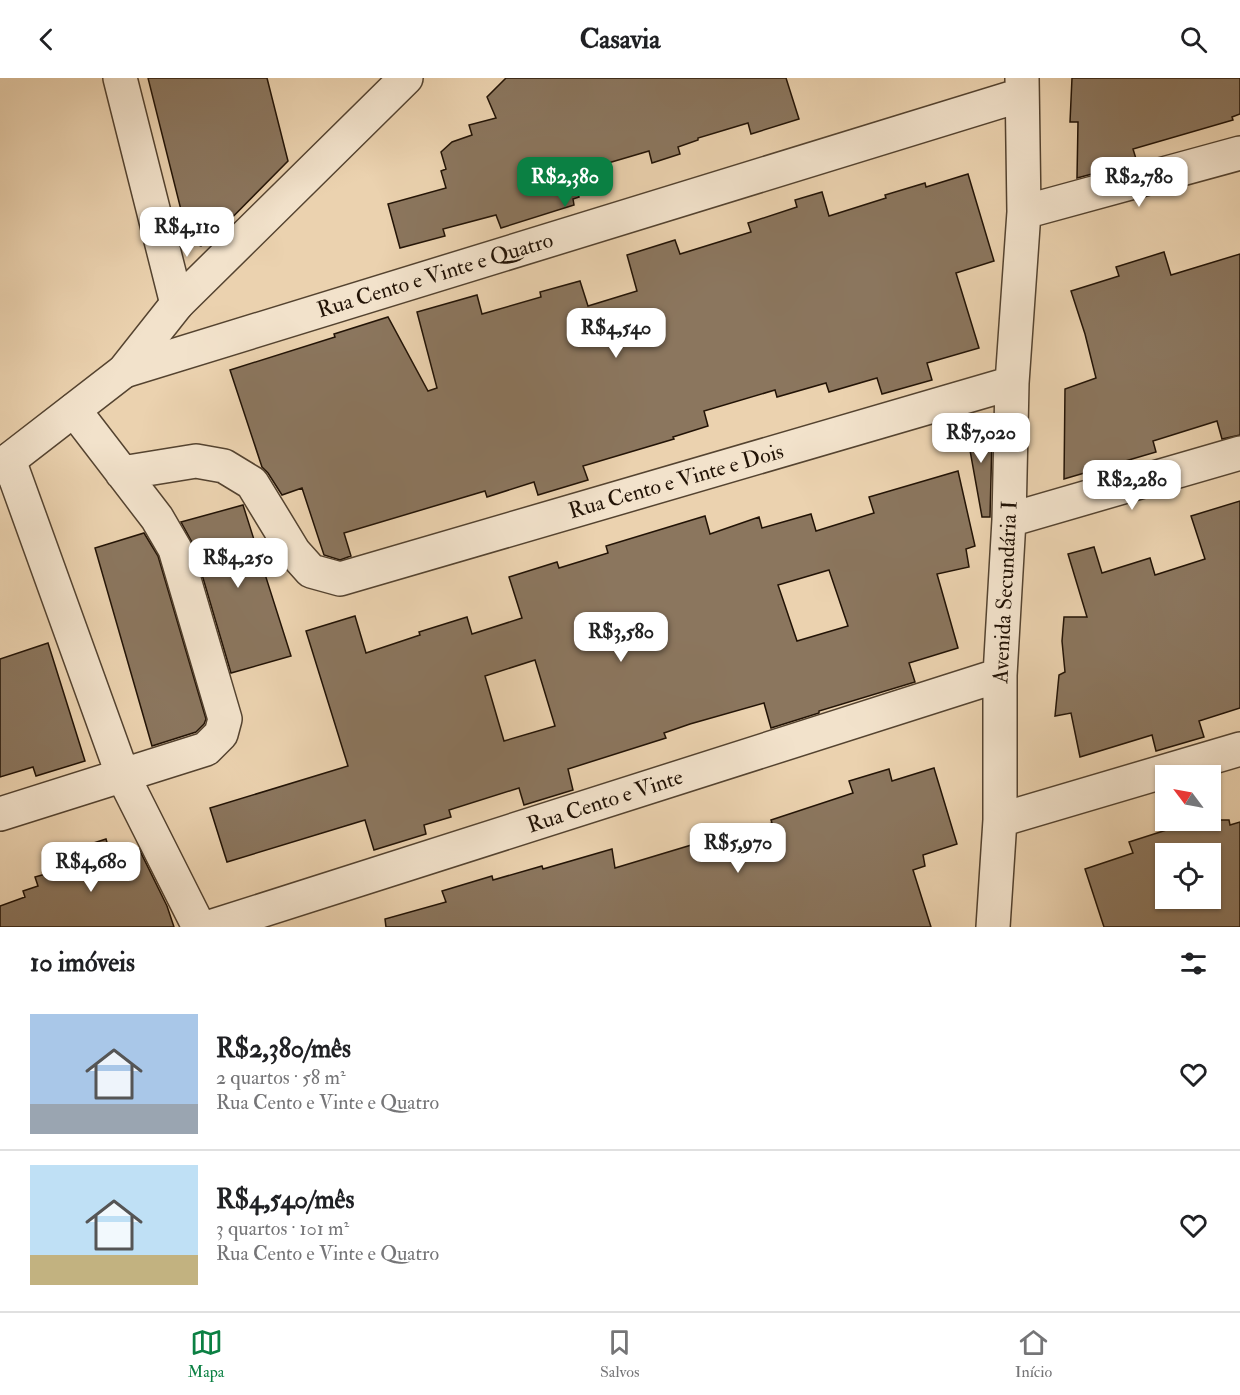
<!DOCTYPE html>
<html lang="pt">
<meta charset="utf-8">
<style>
body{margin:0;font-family:"IM FELL Double Pica",serif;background:#f2f2f2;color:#202124;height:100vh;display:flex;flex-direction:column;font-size:22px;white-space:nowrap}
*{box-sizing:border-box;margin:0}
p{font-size:20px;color:#757577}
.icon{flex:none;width:33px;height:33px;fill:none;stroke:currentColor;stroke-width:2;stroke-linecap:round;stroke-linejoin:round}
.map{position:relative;height:849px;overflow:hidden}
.sheet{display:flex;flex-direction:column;background:#fff;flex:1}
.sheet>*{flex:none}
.needle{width:39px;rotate:302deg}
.buttons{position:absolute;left:1155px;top:687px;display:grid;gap:12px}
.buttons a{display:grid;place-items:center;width:66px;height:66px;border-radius:0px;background:#fff;box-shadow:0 2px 4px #0004;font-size:30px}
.price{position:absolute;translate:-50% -51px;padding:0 14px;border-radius:12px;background:#fff;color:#222;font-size:20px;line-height:39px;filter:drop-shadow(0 2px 3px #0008)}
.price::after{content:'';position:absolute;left:50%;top:36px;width:18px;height:14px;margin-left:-9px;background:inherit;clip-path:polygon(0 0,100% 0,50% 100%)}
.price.on{background:#0b8043;color:#fff}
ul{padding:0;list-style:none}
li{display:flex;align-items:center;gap:18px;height:150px;padding:0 30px}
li+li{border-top:2px solid #e0e0e0}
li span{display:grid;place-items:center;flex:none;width:168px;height:120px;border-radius:0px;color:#555}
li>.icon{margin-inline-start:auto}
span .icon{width:72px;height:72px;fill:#fffc;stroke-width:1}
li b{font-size:26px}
h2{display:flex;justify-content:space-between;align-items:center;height:72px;padding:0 30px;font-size:26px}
header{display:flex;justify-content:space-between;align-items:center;height:78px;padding:0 30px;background:#fff;font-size:27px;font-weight:800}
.dock{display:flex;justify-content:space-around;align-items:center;height:84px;border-top:2px solid #e0e0e0;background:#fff;font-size:16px;color:#757577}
.dock a{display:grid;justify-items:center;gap:3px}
.dock .on{color:#0b8043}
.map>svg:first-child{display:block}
</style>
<header><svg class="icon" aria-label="back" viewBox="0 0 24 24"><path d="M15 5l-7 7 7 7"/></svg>Casavia<svg class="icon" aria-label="search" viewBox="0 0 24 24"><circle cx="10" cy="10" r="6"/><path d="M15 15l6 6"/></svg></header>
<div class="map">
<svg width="1240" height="849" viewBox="0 0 1240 849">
<rect width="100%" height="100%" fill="#ebd2af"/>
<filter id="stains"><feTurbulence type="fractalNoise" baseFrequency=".00333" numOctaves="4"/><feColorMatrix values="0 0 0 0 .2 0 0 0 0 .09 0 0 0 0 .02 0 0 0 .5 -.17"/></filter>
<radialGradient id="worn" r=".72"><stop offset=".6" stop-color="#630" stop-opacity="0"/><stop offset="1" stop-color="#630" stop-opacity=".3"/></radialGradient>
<path fill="#8b765e" stroke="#221306" stroke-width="1.5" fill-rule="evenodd" d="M148,0H267L288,83L208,164L201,168L189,164Z
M506,0H786L799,41L751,56L748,45L698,60V62L678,69L680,76L652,85L649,73L598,88L602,102L576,110L579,119L573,121L574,127L501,150L496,137L443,151L445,158L400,170L388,126L446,110L441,93L446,91L441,74L452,64L472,57L469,47L496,40L487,19Z
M1072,0H1240V36L1232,39L1233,42L1133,71L1137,84L1077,100L1078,44H1070Z
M968,96L994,183L956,195L979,270L927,285L932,302L882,316L877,300L829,314L826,305L777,319L775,312L704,333L708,348L673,359L674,361L583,388L588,402L538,417L534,404L487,419L485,413L344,455L351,478L340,482L324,477L302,410L282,417L268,395L262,389L230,292L335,259L334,256L388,239L428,313L437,310L417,234L477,217L482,236L541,219L540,214L580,203L588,228L637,213L627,177L675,162L680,176L751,154L748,145L797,129L795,122L822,114L829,138L886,120L885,117L925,105L926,109Z
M1164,174L1171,197L1240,176V357L1222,361L1217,343L1153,363L1156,374L1064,401L1065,311L1096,300L1085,256L1071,213L1119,198L1116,189Z
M964,339L992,360L990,439H982Z
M958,393L975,468L966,471L969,489L937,496L958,570L909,585L915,604L819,633V635L771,650L764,625L690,646L664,655L666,660L568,691L573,712L524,727L519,710L449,732L451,739L424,747L426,756L374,772L365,742L227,784L210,730L348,688L306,553L355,538L366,575L420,557L419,554L467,539L472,556L522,540L509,499L557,484L559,490L608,475L606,468L705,438L710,456L759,439L762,450L811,436L816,453L874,435L869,419ZM829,492L848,548L797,563L778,507ZM535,582L555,648L504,663L485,598Z
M1240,423V630L1199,643L1204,659L1156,673L1152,657L1080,679L1071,635L1055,638L1059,597L1065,594L1062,563L1064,539H1087L1068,476L1094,469L1102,495L1150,480L1155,497L1205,481L1191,438Z
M243,427L291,578L231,595L193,466L181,444Z
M144,455L158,478L206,641L204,646L196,654L152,668L95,470Z
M48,565L85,683L36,698L33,689L0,699V581Z
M934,690L957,766L923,777L925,788L913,792L931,849H386L385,841L446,824L442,813L492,798L493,802L542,788L543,791L612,771L615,790L698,765L699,769L772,745L771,742L853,715L849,703L889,691L892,703Z
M1177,742H1229L1230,747L1240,744V849H1104L1085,791L1133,775L1129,764L1179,748ZM1166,776H1210V820H1166Z
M106,761L112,782L139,771L167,828L174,849H0V828L25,819L23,813L38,808L35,799L49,795L44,781Z"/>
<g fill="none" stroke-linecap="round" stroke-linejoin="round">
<defs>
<path id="minor" d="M120,0L177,226
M1024,134L1240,75
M124,293L1021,17
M9,382L123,698L199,849
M122,395L196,383L224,388L252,405L294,474L311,493L340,501L1012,305
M1009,442L1240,375
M0,736L206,671L221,656L225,641L175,471L157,440L74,332
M1000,742L1240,671
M210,849L1000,597
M993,849L1000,742V597L1009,442L1012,305L1024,134L1022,0"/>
<path id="tertiary" d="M0,390L9,382L124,293L177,226L406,0"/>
</defs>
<use href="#minor" stroke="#544330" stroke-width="36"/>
<use href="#tertiary" stroke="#544330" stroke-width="36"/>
<use href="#minor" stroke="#f2e2cb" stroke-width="33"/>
<use href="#tertiary" stroke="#f2e2cb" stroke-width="33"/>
</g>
<g text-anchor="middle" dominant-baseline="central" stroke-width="5" stroke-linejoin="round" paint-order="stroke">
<g font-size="22" fill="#221306" stroke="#f2e2cb">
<text transform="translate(435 197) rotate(-17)">Rua Cento e Vinte e Quatro</text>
<text transform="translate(676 403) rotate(-16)">Rua Cento e Vinte e Dois</text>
<text transform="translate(1005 514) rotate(-87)">Avenida Secundária I</text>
<text transform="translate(605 723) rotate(-18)">Rua Cento e Vinte</text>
</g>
</g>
<rect width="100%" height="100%" filter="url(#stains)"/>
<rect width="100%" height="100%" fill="url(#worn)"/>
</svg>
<div class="buttons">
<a><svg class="needle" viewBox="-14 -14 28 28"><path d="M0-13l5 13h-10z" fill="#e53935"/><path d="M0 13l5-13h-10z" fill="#757577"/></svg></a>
<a><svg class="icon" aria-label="locate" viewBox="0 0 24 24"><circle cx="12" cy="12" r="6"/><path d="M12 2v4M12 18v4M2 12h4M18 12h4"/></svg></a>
</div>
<b class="price on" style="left:565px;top:130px">R$2,380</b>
<b class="price" style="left:1139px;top:130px">R$2,780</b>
<b class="price" style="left:187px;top:180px">R$4,110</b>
<b class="price" style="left:616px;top:281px">R$4,540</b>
<b class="price" style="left:981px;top:386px">R$7,020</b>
<b class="price" style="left:1132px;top:433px">R$2,280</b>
<b class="price" style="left:238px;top:511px">R$4,250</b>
<b class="price" style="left:621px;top:585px">R$3,580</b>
<b class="price" style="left:738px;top:796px">R$5,970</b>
<b class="price" style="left:91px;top:815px">R$4,680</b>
</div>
<section class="sheet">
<h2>10 imóveis<svg class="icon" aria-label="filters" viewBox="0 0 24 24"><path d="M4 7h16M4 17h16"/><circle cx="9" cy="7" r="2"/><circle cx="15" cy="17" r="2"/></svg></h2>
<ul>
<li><span style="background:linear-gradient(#a9c7e8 75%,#9aa5b1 0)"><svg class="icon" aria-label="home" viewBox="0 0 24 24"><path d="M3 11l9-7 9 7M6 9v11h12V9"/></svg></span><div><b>R$2,380/mês</b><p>2 quartos · 58 m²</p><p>Rua Cento e Vinte e Quatro</p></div><svg class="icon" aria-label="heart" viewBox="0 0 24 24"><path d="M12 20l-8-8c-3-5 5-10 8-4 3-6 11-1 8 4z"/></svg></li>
<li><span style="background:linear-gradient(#bfe0f5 75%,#c2b280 0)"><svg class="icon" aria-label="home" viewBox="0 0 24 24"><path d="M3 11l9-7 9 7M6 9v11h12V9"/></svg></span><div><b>R$4,540/mês</b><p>3 quartos · 101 m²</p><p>Rua Cento e Vinte e Quatro</p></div><svg class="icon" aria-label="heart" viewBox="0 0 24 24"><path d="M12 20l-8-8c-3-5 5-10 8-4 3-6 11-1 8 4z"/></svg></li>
</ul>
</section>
<nav class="dock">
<a class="on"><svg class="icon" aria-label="map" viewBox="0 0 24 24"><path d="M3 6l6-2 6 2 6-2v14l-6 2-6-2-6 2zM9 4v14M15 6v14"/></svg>Mapa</a>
<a><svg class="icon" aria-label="saved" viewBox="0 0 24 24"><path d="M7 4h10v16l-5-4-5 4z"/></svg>Salvos</a>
<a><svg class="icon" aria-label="home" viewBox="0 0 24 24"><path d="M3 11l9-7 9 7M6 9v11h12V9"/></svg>Início</a>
</nav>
